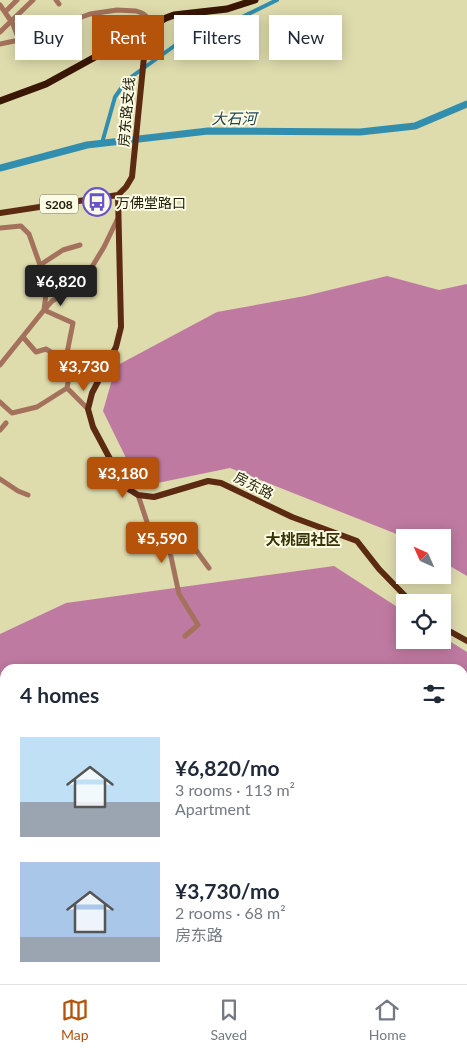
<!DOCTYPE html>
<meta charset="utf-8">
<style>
body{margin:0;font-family:Lato,"Noto Sans SC",sans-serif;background:#f2f2f3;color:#1f2937;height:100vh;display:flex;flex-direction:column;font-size:19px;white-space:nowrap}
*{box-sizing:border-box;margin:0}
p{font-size:16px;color:#747a83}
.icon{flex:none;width:28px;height:28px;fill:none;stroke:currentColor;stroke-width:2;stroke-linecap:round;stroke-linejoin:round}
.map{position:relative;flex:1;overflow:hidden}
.sheet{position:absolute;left:0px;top:664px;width:468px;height:321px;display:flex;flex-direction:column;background:#fff;border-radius:15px 15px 0 0;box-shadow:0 2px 12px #0003}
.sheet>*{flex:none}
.hud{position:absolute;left:15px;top:15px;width:438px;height:45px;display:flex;gap:10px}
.needle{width:32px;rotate:315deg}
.tools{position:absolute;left:396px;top:529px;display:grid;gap:10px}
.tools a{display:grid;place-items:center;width:55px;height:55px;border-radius:0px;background:#fff;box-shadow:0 2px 12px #0003;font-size:25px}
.price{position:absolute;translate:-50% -42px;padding:0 11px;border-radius:5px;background:#b45309;color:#fff;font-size:16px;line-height:32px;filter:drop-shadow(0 1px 2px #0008)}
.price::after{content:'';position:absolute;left:50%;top:30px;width:15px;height:11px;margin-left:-8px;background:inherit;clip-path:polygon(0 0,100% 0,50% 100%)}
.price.active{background:#222;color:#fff}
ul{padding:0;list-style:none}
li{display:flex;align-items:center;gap:15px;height:125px;padding:0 20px}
li span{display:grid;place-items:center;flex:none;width:140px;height:100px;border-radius:0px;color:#555}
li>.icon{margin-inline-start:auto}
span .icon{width:60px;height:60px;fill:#fffc;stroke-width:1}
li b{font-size:21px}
h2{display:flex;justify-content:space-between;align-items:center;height:60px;padding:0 20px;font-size:21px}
.chip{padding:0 18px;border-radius:0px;background:#fff;box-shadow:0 2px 12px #0003;font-size:18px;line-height:45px}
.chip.active{background:#b45309;color:#fff}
.menu{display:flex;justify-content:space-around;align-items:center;height:70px;border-top:1px solid #e0e1e3;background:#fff;font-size:14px;color:#747a83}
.menu a{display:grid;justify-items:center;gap:2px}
.menu .active{color:#b45309}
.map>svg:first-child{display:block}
</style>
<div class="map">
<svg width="467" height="984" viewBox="0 0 467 984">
<rect width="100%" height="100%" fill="#dedbad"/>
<path fill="#bf7aa1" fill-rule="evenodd" d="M387,276L439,290L467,284V576L443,562L442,538H405V539L394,533L230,468L143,486L128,462L103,411L116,366L217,312L305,296Z
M334,566L405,612V640H442L443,637L467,652V984H0V634L66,603ZM5,669H462V980H5Z"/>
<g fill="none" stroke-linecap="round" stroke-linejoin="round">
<path stroke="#318eae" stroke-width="4" d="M102,143L115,97L127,80L177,44L203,35L217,26L242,17L277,0"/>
<path stroke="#318eae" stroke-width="7" d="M0,168L87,145L208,131L360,132L415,126L467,104"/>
<path stroke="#a4725c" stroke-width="5" d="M56,0L59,4
M0,5L13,24L19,40
M5,12L17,0
M0,32L33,0
M0,44L19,40L90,14L117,10L136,11L142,13L146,16L147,27
M0,228L21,226L29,234L40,265L46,294L44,310
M40,265L63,250L80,245
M84,280L104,247L118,218
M44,310L52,301L66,293
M23,337L36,352L46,349L67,362
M0,365L44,310L73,323L67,353V362L70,371L67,388L37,407L12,413L0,402
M67,388L88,409
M0,430L6,423
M0,479L18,491L28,495
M138,495L148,525L170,552L179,594L198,625L185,636
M170,552L176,551L190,542L209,568"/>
<path stroke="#5b2a11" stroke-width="6" d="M118,195L121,327L116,347L92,393L88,409L93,427L125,487L138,495L154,497L208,481L221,483L292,517L357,541L379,569L411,602
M118,195L126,187L132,177L147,27
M0,213L118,195
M442,627L467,641"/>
<path stroke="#3a1604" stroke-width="7" d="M0,101L46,84L166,18L174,15L227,9L255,0"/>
</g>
<defs>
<symbol id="bus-ring" viewBox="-11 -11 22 22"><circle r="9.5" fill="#fcfbe4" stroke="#6654cd" stroke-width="1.5"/><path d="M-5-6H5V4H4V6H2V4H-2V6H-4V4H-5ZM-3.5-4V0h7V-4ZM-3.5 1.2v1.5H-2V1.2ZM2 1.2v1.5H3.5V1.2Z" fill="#6654cd"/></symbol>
</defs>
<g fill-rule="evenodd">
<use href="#bus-ring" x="81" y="186" width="32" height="32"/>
</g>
<g text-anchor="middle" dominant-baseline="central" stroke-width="4" stroke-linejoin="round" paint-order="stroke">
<rect fill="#fcfbe4" stroke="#61604c" stroke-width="1" x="40" y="194.5" width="38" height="19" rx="4"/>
<g font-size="12" font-weight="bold" fill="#1e1d0b">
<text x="59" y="204">S208</text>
</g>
<g font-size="14" fill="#1e1d0b" stroke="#fcfbe4">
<text transform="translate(126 112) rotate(-85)">房东路支线</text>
<text transform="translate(254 485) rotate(27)">房东路</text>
</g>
<g font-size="14" fill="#1e1d0b" stroke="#fcfbe4" text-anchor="start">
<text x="116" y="202">万佛堂路口</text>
</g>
<g font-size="15" font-style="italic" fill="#1d4554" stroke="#fcfbe4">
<text x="234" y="118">大石河</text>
</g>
<g font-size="15" font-weight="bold" fill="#353205" stroke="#fcfbe4">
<text x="303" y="539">大桃园社区</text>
</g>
</g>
</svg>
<div class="tools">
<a><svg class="needle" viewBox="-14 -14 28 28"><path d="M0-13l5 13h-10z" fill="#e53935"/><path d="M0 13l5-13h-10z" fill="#747a83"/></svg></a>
<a><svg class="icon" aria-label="locate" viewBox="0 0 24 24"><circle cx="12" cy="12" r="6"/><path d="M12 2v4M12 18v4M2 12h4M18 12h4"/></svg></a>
</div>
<b class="price active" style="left:61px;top:307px">¥6,820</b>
<b class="price" style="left:84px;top:392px">¥3,730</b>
<b class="price" style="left:123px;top:499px">¥3,180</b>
<b class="price" style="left:162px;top:564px">¥5,590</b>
<div class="hud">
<a class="chip">Buy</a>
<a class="chip active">Rent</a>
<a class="chip">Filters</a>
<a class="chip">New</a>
</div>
<section class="sheet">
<h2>4 homes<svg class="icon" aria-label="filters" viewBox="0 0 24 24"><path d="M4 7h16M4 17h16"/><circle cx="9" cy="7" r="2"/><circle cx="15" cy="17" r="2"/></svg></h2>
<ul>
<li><span style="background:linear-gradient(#bfe0f5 65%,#9aa5b1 0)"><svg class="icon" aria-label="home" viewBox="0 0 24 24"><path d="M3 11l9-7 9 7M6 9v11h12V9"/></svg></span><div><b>¥6,820/mo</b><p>3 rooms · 113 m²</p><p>Apartment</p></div></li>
<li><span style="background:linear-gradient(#a9c7e8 75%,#9aa5b1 0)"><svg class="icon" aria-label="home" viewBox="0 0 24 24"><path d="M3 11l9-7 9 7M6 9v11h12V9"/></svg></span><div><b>¥3,730/mo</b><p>2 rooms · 68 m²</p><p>房东路</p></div></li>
</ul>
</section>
</div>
<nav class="menu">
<a class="active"><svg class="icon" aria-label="map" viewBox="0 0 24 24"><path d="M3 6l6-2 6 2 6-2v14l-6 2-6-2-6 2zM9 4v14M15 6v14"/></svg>Map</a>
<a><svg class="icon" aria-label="saved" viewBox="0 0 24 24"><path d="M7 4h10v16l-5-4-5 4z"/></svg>Saved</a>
<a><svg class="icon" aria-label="home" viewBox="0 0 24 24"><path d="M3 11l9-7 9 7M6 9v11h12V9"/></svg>Home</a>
</nav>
